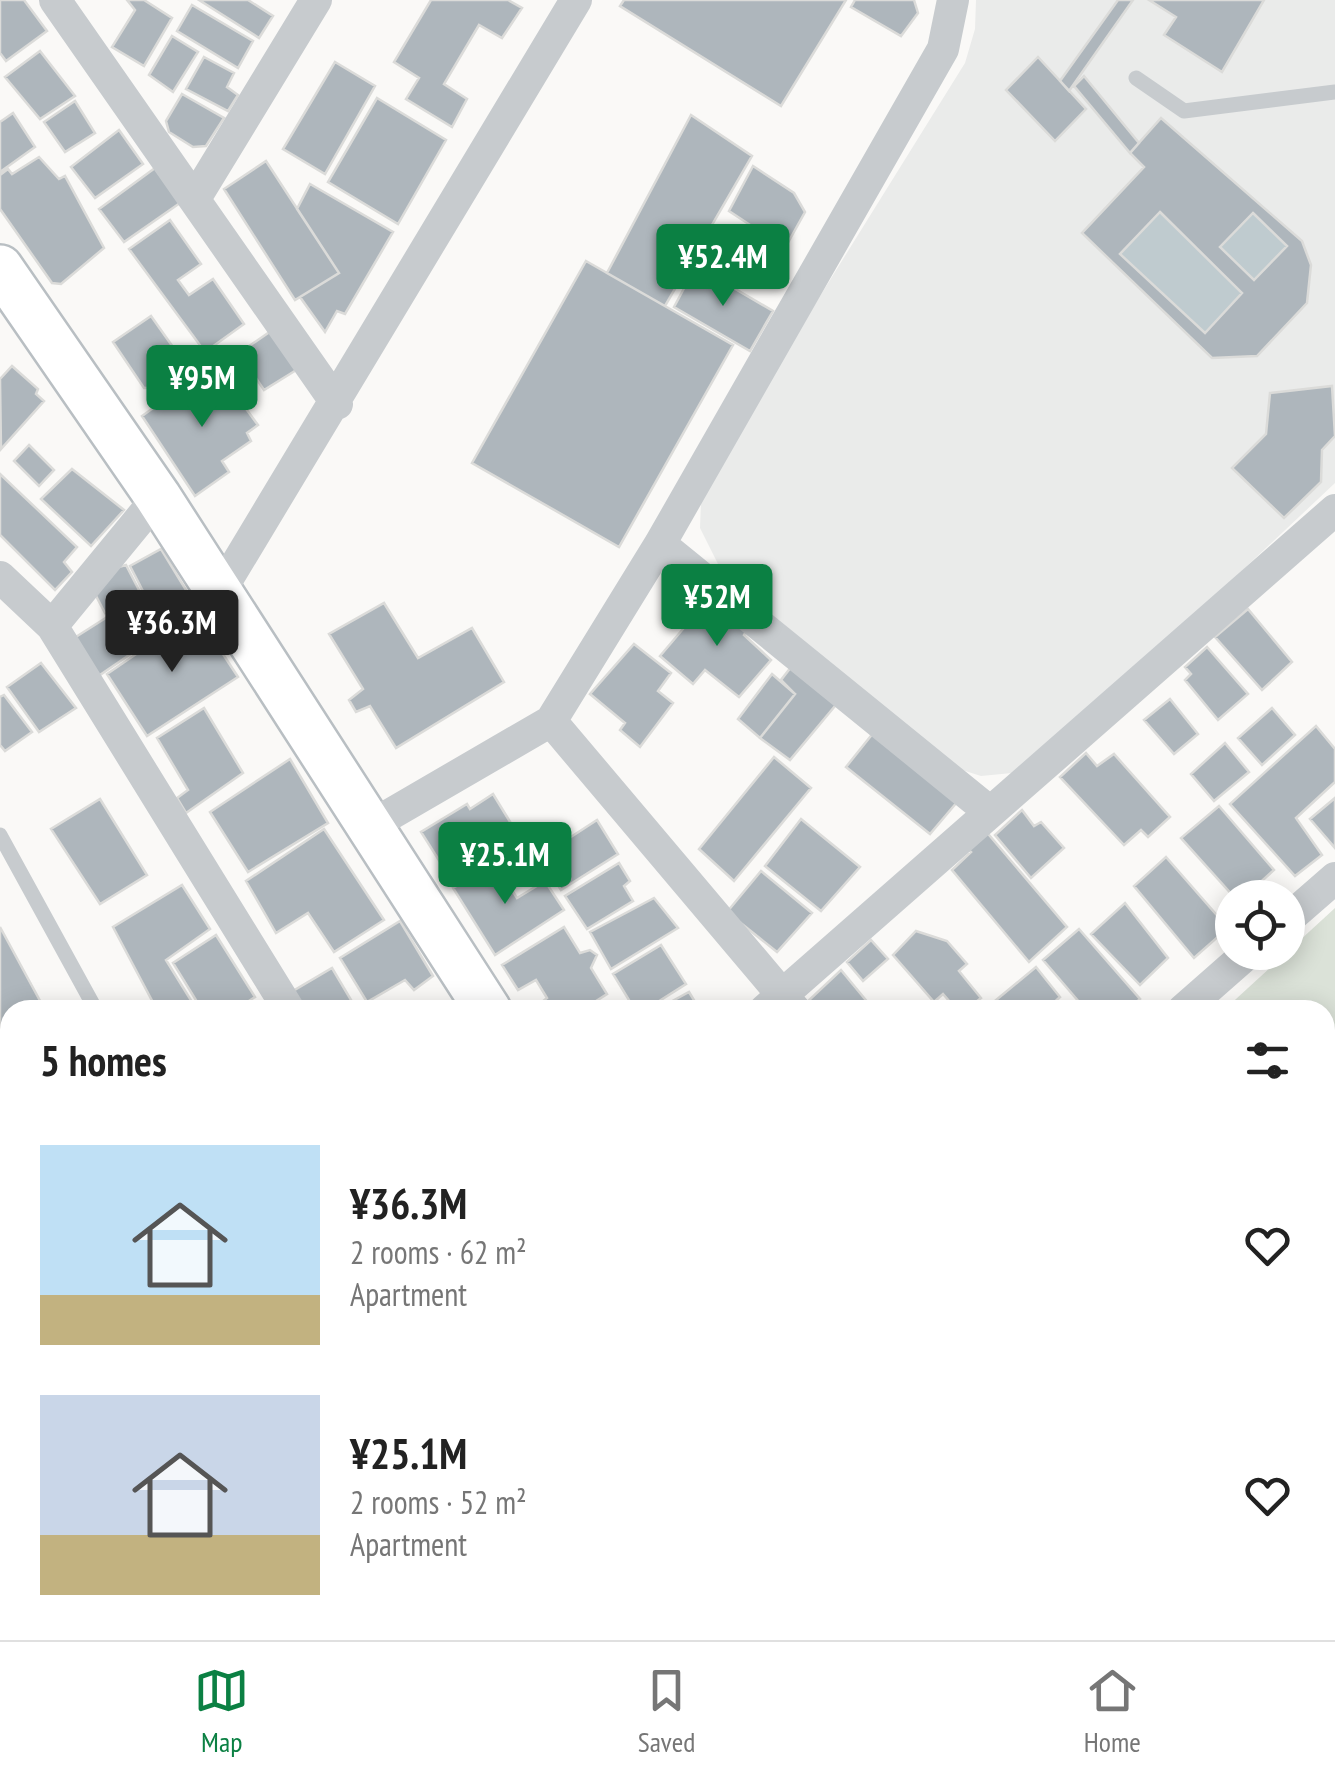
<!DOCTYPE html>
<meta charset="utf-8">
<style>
body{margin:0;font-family:"PT Sans Narrow",sans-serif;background:#f2f2f2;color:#222;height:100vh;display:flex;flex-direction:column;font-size:38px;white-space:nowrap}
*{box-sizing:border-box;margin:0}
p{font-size:32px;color:#767676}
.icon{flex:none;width:55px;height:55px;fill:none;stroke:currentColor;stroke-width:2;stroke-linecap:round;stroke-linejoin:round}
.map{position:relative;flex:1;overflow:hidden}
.panel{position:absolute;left:0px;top:1000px;width:1335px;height:640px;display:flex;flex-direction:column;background:#fff;border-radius:30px 30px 0 0;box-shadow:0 5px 25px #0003}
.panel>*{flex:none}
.tools{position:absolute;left:1215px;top:880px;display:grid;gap:20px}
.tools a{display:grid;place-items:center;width:90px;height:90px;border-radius:50%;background:#fff;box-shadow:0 5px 25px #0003;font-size:50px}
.price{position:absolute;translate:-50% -85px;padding:0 22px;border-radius:10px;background:#0b8043;color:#fff;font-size:32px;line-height:65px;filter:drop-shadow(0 2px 5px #0008)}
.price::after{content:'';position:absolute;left:50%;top:60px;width:30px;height:22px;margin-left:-15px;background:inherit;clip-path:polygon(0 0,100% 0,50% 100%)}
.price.selected{background:#222;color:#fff}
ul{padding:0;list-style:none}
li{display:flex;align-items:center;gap:30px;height:250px;padding:0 40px}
li span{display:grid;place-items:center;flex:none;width:280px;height:200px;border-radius:0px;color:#555}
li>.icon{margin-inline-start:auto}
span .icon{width:120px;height:120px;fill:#fffc;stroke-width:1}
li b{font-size:42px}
h2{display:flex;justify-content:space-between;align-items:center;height:120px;padding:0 40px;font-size:42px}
.tabs{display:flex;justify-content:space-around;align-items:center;height:140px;border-top:2px solid #e0e0e0;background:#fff;font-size:28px;color:#767676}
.tabs a{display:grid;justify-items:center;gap:5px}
.tabs .selected{color:#0b8043}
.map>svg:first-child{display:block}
</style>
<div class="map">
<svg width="1335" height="1640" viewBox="0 0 1335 1640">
<rect width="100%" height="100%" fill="#faf9f7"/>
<path fill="#eaebea" d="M976,0H1335V483L1231,581L1012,773L981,776L959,769L723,574L700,528L701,502L769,378L965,63L975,29Z"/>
<path fill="#dbe2d8" d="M1335,908V1148L1325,1136V1010H1224Z
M122,1630H290V1640H110Z
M527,1630H804L792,1640H527Z"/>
<path fill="#bfcbcf" d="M1160,212L1242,293L1205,333L1120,254Z
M1253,213L1287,246L1254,280L1220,247Z"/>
<path fill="#aeb6bc" stroke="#dbdbd9" stroke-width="2.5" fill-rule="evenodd" d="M0,0H24L47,31L6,61L0,53Z
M127,0H144L172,18L144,66L112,47L135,10Z
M199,0H248L273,16L259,38Z
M431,0H508L522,8L502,38L479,25L444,84L467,99L452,127L406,99L419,78L394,62Z
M624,0H846L781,106L620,6Z
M855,0H914L918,13L901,36L851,7Z
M1118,0H1133L1069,91L1060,81Z
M1149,0H1264L1222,72L1164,35L1176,17Z
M192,5L253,41L238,68L177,31Z
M172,36L198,52L173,92L149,75Z
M40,51L75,96L40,119L5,77Z
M204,57L234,73L227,87L238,95L228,111L186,89Z
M1038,57L1086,109L1055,141L1006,90Z
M335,62L375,86L325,174L283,149Z
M1084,76L1139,143L1130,153L1074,86Z
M182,94L224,118L206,146L193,147L169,132L166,121Z
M377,98L446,140L398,224L328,182Z
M75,101L95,133L65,152L44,122Z
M13,113L35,147L0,172V122Z
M691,115L752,156L665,306L607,273Z
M1161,118L1302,241L1311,265L1307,303L1257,356L1212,358L1082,233L1144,167L1130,153ZM1160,212L1242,293L1205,333L1120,254ZM1253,213L1287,246L1254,280L1220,247Z
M119,130L143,164L95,198L71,167Z
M39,157L59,179L65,176L104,248L61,284L52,283L0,209V175L8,169L12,174Z
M266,161L339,273L295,300L224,189Z
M753,166L794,193L805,212L785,248L729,211Z
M155,168L180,203L124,242L99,209Z
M310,184L393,232L345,314L337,311L325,332L300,297L339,273L297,209Z
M170,220L201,264L178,280L189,295L213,279L244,324L205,352L129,249Z
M586,261L733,345L619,547L472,463Z
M696,266L773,311L750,351L674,307Z
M151,316L180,357L181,387L144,388L113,342Z
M271,331L298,369L264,390L239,353Z
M12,366L38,389L36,394L44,401L1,449L0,379Z
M217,369L258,425L247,433L251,441L222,461L229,472L195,496L142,416L174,393L178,398Z
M1332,386L1335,436L1322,450L1321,482L1284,518L1232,468L1266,434L1270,393Z
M29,445L54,470L39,486L14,461Z
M72,469L124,510L91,546L41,499Z
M0,474L77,547L64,562L72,572L55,590L0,535Z
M161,549L197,608L162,628L130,566Z
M126,565L141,594L105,613L95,594L115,568Z
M711,596L749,627L744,635L771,660L739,697L705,670L693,684L660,656Z
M134,600L154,638L97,677L71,640Z
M384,603L418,658L472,628L504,682L396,748L370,706L356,712L349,700L363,689L329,634Z
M1248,609L1292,662L1262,690L1215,637Z
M196,613L238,677L147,736L107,674Z
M634,644L671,673L658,691L673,703L640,747L620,730L625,723L590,694Z
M1207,647L1248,694L1218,720L1185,680L1191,674L1185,667Z
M795,662L840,700L790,760L760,738L795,694L781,680Z
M41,663L76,708L39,732L7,687Z
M772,674L795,694L760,738L738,719Z
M4,695L32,732L5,751L0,745V697Z
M1170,699L1198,734L1174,754L1144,720Z
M204,708L243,773L186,813L177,798L188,790L157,738Z
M1272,708L1295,735L1262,765L1238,738Z
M1316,726L1335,749V782L1296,818L1322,855L1295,876L1230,804Z
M874,732L958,801L930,834L846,767Z
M1225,743L1249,772L1214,801L1191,774Z
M1086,753L1097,766L1114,754L1170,817L1148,837L1141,830L1124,845L1060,777Z
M774,757L811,788L734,881L699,849Z
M290,759L328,823L248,872L210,812Z
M493,794L523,843L454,884L421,832L467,804L470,809Z
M1335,798V848L1310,819Z
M100,799L147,875L100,904L51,829Z
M1219,806L1274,870L1254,888L1259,898H1235L1181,838Z
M1022,810L1034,826L1041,822L1064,848L1031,878L995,835Z
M801,819L860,867L821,911L765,866Z
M597,820L618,854L561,890L540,857Z
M324,829L384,920L334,952L308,913L276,933L246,881Z
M984,829L1067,927L1029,962L952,870L971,852L965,847Z
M1166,857L1228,928L1194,958L1134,886Z
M505,858L509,866L501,873L517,898L545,881L564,910L495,955L453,888Z
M619,863L630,881L624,886L633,901L587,929L565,896Z
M761,871L812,913L777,952L727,912Z
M182,885L210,929L166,960L197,1010H157L113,927Z
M654,898L678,928L611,969L590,932Z
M1125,903L1168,958L1140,985L1091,934Z
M400,921L433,976L414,990L405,980L367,1002L340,958Z
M0,927L45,1010H10V1055L0,1035Z
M564,927L580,953L590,950L597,955L591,968L607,994L582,1010H532L547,998L536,980L518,990L502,965Z
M1079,929L1140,999L1128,1010H1086L1043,960Z
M916,931L947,941L967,964L959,971L981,998L966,1010H957L943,994L934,1002L893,955Z
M216,935L255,997L235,1010H202L173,963Z
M871,940L888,959L863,981L847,962Z
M661,945L686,984L645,1010H635L613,974Z
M1036,967L1060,997L1046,1010H984Z
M332,968L357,1010H305L293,991Z
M841,970L874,1010H814L807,1002Z
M689,992L700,1010H656Z
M1335,1052V1134L1325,1123V1061Z
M1325,1171L1335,1183V1201L1325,1209Z
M0,1270H10V1342H1Z
M1335,1345V1432L1325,1419V1353Z
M5,1403H10V1474H7Z
M1325,1447L1335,1460L1331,1529L1325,1521Z
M0,1543L10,1545V1594L0,1636Z
M10,1606V1630H46L43,1640L2,1636Z
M394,1630H469V1640L394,1636Z
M994,1630H1043L1031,1640H1002Z
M1096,1630H1122L1130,1640H1083Z
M1128,1630H1183L1191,1640H1136Z
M1187,1630H1244L1231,1640H1195Z"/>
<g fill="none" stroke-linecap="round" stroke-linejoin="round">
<defs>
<path id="secondary" d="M0,268L158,497L488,1010
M1325,1283L1335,1275
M0,1522H10
M864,1640L877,1630"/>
</defs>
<use href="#secondary" stroke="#b9bfc3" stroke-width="50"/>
<path stroke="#c7cbce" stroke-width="15" d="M1136,78L1184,111L1335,92
M0,835L96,1010
M0,1127L10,1145"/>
<path stroke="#c7cbce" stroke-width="32" d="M55,0L337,404
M196,197L316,0
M660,544L990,812
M0,577L52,626L289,1010
M219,593L576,0
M52,626L158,497
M551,721L795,1010
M372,825L551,721L660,544L943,49L953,0
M1288,919L1335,878
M765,1010L1335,510
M1183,1010L1249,952
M1325,1587L1335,1579
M307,1640V1630
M495,1640V1630
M1259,1640L1272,1630"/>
<use href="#secondary" stroke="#fff" stroke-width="45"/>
</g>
</svg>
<div class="tools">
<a><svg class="icon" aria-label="locate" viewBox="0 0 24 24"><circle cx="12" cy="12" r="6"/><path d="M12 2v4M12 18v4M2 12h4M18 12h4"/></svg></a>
</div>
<b class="price" style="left:723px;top:309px">¥52.4M</b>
<b class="price" style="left:202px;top:430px">¥95M</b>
<b class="price" style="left:717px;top:649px">¥52M</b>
<b class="price selected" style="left:172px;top:675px">¥36.3M</b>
<b class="price" style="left:505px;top:907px">¥25.1M</b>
<section class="panel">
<h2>5 homes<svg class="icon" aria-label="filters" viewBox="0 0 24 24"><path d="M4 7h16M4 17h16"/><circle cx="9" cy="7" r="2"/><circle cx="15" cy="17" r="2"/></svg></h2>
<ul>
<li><span style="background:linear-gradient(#bfe0f5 75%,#c2b280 0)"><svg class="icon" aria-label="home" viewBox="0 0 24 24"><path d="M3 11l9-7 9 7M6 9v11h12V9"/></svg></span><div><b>¥36.3M</b><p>2 rooms · 62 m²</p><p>Apartment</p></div><svg class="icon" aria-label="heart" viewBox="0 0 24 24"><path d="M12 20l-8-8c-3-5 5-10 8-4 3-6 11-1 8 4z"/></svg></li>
<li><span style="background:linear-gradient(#c9d6e8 70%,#c2b280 0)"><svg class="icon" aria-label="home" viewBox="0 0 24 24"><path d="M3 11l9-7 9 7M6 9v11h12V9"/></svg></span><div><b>¥25.1M</b><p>2 rooms · 52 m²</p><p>Apartment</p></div><svg class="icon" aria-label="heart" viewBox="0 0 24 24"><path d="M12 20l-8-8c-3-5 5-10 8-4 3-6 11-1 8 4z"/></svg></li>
</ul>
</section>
</div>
<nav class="tabs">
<a class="selected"><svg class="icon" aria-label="map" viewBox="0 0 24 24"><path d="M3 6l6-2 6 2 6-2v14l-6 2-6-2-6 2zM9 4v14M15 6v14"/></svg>Map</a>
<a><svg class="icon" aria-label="saved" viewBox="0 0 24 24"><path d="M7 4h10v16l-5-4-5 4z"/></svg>Saved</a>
<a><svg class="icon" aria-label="home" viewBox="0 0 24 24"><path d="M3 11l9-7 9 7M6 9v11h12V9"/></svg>Home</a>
</nav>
